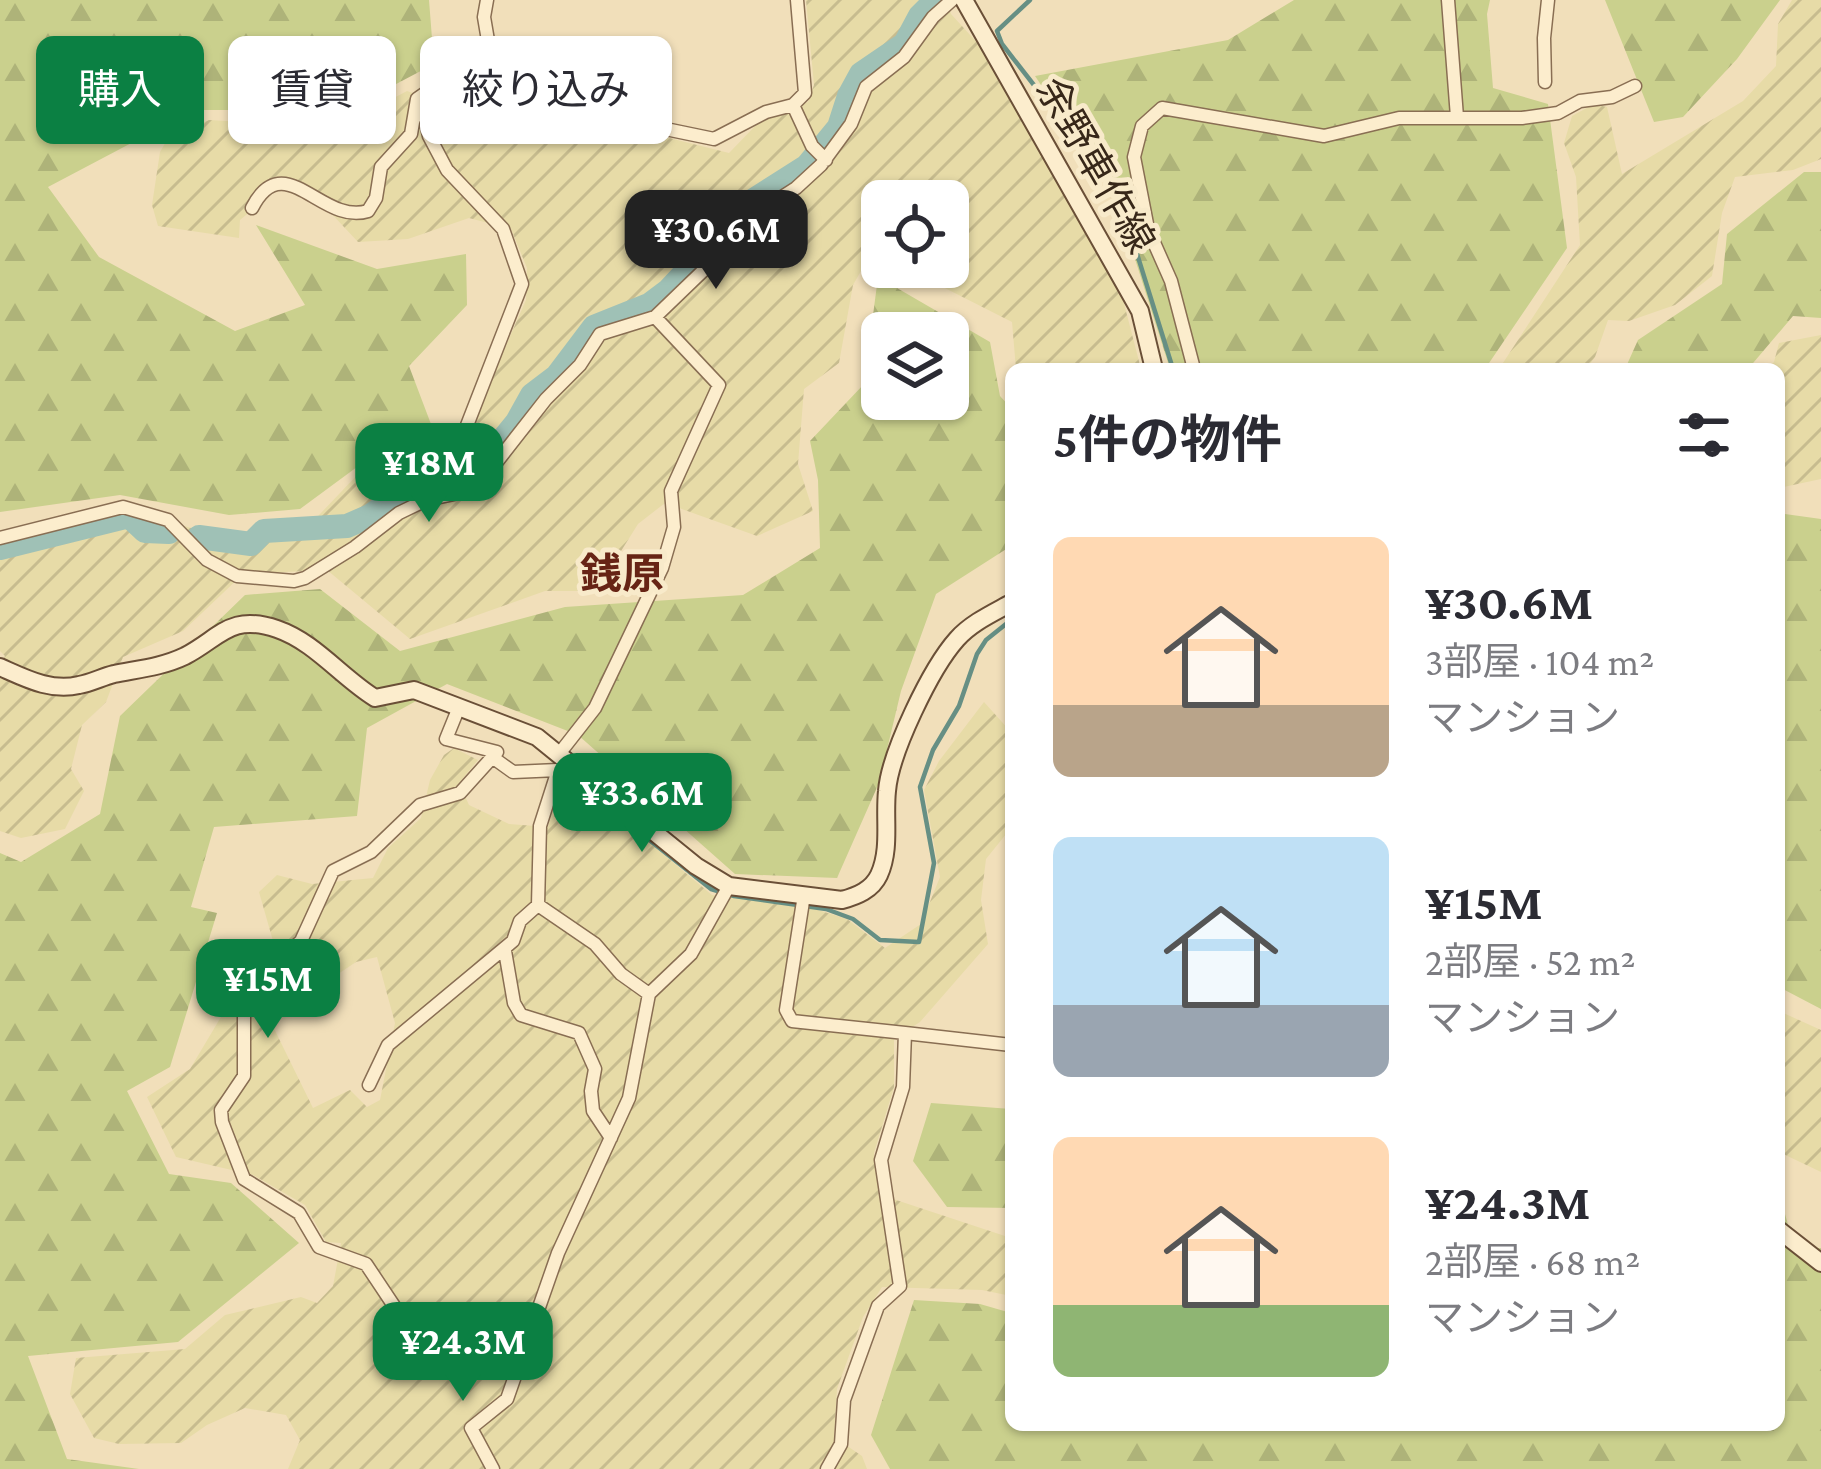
<!DOCTYPE html>
<html lang="ja">
<meta charset="utf-8">
<style>
body{margin:0;font-family:"Crimson Pro","Noto Sans JP",serif;background:#f7f7f7;color:#2b2b33;height:100vh;display:flex;flex-direction:column;font-size:45px;white-space:nowrap}
*{box-sizing:border-box;margin:0}
p{font-size:39px;color:#7c7c81}
.icon{flex:none;width:66px;height:66px;fill:none;stroke:currentColor;stroke-width:2;stroke-linecap:round;stroke-linejoin:round}
.map{position:relative;flex:1;overflow:hidden}
.panel{position:absolute;left:1005px;top:363px;width:780px;height:1068px;display:flex;flex-direction:column;background:#fff;border-radius:18px;box-shadow:0 3px 9px #0004}
.panel>*{flex:none}
.hud{position:absolute;left:36px;top:36px;width:789px;height:108px;display:flex;gap:24px}
.fabs{position:absolute;left:861px;top:180px;display:grid;gap:24px}
.fabs a{display:grid;place-items:center;width:108px;height:108px;border-radius:18px;background:#fff;box-shadow:0 3px 9px #0004;font-size:60px}
.price{position:absolute;translate:-50% -102px;padding:0 27px;border-radius:24px;background:#0b8043;color:#fff;font-size:39px;line-height:78px;filter:drop-shadow(0 3px 6px #0008)}
.price::after{content:'';position:absolute;left:50%;top:72px;width:36px;height:27px;margin-left:-18px;background:inherit;clip-path:polygon(0 0,100% 0,50% 100%)}
.price.current{background:#222;color:#fff}
ul{padding:0;list-style:none}
li{display:flex;align-items:center;gap:36px;height:300px;padding:0 48px}
li span{display:grid;place-items:center;flex:none;width:336px;height:240px;border-radius:18px;color:#555}
li>.icon{margin-inline-start:auto}
span .icon{width:144px;height:144px;fill:#fffc;stroke-width:1}
li b{font-size:51px}
h2{display:flex;justify-content:space-between;align-items:center;height:144px;padding:0 48px;font-size:51px}
.chip{padding:0 42px;border-radius:18px;background:#fff;box-shadow:0 3px 9px #0004;font-size:42px;line-height:108px}
.chip.current{background:#0b8043;color:#fff}
.map>svg:first-child{display:block}
</style>
<div class="map">
<svg width="1821" height="1469" viewBox="0 0 1821 1469">
<defs>
<pattern id="farmland-furrows" width="10" height="10" patternUnits="userSpaceOnUse" patternTransform="scale(3)"><rect width="10" height="10" fill="#e7dba7"/><path d="M-1 1l2-2M0 10L10 0M9 11l2-2" fill="none" stroke="#c7bc8f"/></pattern>
<pattern id="forest-firs" width="22" height="20" patternUnits="userSpaceOnUse" patternTransform="scale(3)"><rect width="22" height="20" fill="#cad08d"/><path d="M5 1l3.5 6h-7zM16 11l3.5 6h-7z" fill="#aeb379"/></pattern>
</defs>
<rect width="100%" height="100%" fill="#f1dfba"/>
<path fill="url(#farmland-furrows)" d="M806,0H947L951,14L982,48L1119,284L1141,369H1016L1012,322L927,279L920,267H948V201H882V242L877,243L853,285L839,363L804,389L798,464L813,511L757,536L665,503L638,524L596,591H545L410,639L327,570L243,574L183,631L123,657L106,702L82,725L71,769L84,791L65,829L21,838L0,831V664L5,656L0,651V553L129,519L141,534L181,525L235,541L300,535L360,472L425,456H457L526,300L527,268L511,229L469,218L408,239L358,242L329,211L286,189L275,191L240,220L239,238L158,226L152,205L160,152L168,138L209,120L316,126L354,119L407,91L444,104L482,91L729,153L760,121L808,102L814,85Z
M1792,0H1821V159L1793,170L1735,177L1722,213L1712,276L1675,305L1629,321L1608,320L1595,357L1586,369H1499L1580,245L1576,177L1564,143L1572,116L1594,104L1607,107L1622,174L1743,101L1776,66L1778,24Z
M1821,335V479L1779,488V369H1767L1774,362L1779,343Z
M984,702L1011,732V828L986,859L981,900L988,944L920,1022L894,1039V1087L874,1153L881,1195L1011,1238V1296L982,1290L882,1287L863,1317L837,1389L834,1437L862,1456L867,1469H288L300,1440L286,1415L245,1408L207,1425L181,1443L119,1444L94,1438L70,1394L76,1358L185,1349L225,1315L301,1297L317,1303L333,1286L341,1243L326,1242L305,1205L253,1175L176,1157L147,1097L190,1069L237,990L260,1000L313,1108L350,1090L367,1107L380,1100L395,1023L377,957L356,962L332,978L320,943L303,951L277,955L259,892L277,875L312,884L373,878L388,848L421,818L430,780L444,755L454,748L478,760L459,783L469,805L509,824L548,827L554,807L574,797L597,799L712,895L815,909L847,919L885,948L921,924L940,877L924,790L939,761Z
M1779,1011L1821,1030V1172L1779,1152Z"/>
<path fill="url(#forest-firs)" fill-rule="evenodd" d="M0,0H429L434,64L347,110H194L48,187L99,257L235,331L305,305L256,225L377,269L466,254L467,305L409,366L437,440L357,467L300,509L229,515L120,495L0,512Z
M1294,0H1490L1487,14L1493,88L1548,104L1567,248L1485,369H1170L1114,193L1035,76L1228,40Z
M1605,0H1780L1737,59L1683,117L1654,122Z
M1804,172H1821V318L1793,316L1748,369H1625L1638,340L1722,284L1727,234Z
M878,277L990,342L1000,396L1011,408V546L936,594L901,691L879,783L837,878L735,874L578,735L447,684L367,728L357,816L214,827L191,907L217,913L170,1067L127,1091L169,1174L231,1183L299,1243L178,1342L28,1356L67,1459L139,1469H0V853L21,862L100,814L120,716L245,595L320,589L400,651L565,607L743,595L820,548L818,480L810,441L864,384ZM882,333H948V399H882Z
M1785,514L1821,519V1009L1779,987V521Z
M931,1103L1011,1109V1208L947,1207L913,1161Z
M1779,1193L1795,1249L1821,1248V1469H890L871,1435L914,1300L980,1304L1011,1313V1425H1779Z"/>
<g fill="none" stroke-linecap="round" stroke-linejoin="round">
<path stroke="#668f84" stroke-width="4.5" d="M1030,0L997,31L1002,44L1118,193L1173,369
M555,806L564,799L599,800L711,889L734,896L826,909L853,919L880,940L919,942L934,863L920,787L933,750L959,706L977,654L986,640L1011,620"/>
<path stroke="#9fc1b6" stroke-width="24" d="M199,537L251,544L264,531L347,526L370,516L401,494L448,486L473,476L517,422L532,395L557,376L594,327L649,305L669,290L752,201L807,166L839,127L849,96L861,74L905,44L920,16L936,0
M0,548L129,516L145,531L169,532"/>
<defs>
<path id="street" d="M1448,0L1457,117
M488,71L559,79
M1545,82L1544,38L1548,0
M793,105L812,146L826,160
M252,208C284,145 322,226 368,211L376,198L381,167L411,134L417,99L437,85L452,96L483,87H502L627,121L714,139L766,112L793,105L805,93L797,0
M1194,369L1171,281L1148,229L1134,157L1142,126L1162,108L1324,136L1399,118H1522L1558,113L1580,101L1612,97L1635,86
M426,500L459,493L481,482L546,399L580,365L600,334L655,317L709,265L751,217L796,188L821,165L851,124L866,87L904,57L933,17L952,0
M0,538L123,507L168,520L207,560L237,576L294,581L305,578L355,547L399,513L426,500L466,428L522,284L503,229L447,170L429,136L425,118L442,90L488,71L492,64L484,17L487,0
M459,707L446,739L497,752L460,793L420,805L371,852L333,871L301,941L257,980L244,1011V1076L221,1110L222,1122L244,1179L299,1213L319,1247L366,1264L406,1324L444,1312L528,1345
M559,754L595,708L662,568L674,527L671,491L719,385L655,317
M492,757L513,772L558,770
M804,895L786,1010L792,1021L905,1033L903,1087L881,1160L900,1286L878,1306L844,1400L841,1444L827,1469
M538,905L595,944L621,974L649,994
M505,951L514,1003L521,1015L579,1033L595,1069L591,1091L593,1111L611,1138
M905,1033L1011,1045
M369,1085L388,1045L513,941L520,921L538,905L540,826L558,770L575,780L587,776
M493,1469L471,1428L507,1399L558,1253L629,1098L649,994L691,954L729,886"/>
<path id="secondary" d="M964,0L1140,311L1154,369
M0,667C25,678 51,692 79,685C91,683 102,677 114,674C139,669 162,667 185,656C220,638 230,613 277,629C315,642 341,677 375,698L414,690L537,737L696,866L729,886L842,900C857,896 872,890 879,875C891,849 884,819 887,791C890,753 931,668 957,639C971,623 993,613 1011,603
M1779,1230L1821,1263"/>
</defs>
<use href="#street" stroke="#896e53" stroke-width="15"/>
<use href="#secondary" stroke="#6a4f37" stroke-width="20"/>
<use href="#street" stroke="#fcedcd" stroke-width="12"/>
<use href="#secondary" stroke="#fcedcd" stroke-width="16"/>
</g>
<g text-anchor="middle" dominant-baseline="central" stroke-width="10" stroke-linejoin="round" paint-order="stroke">
<g font-size="39" fill="#372719" stroke="#f8eaca">
<text transform="translate(1096 165) rotate(60)">余野車作線</text>
</g>
<g font-size="42" font-weight="bold" fill="#672415" stroke="#f8eaca">
<text x="622" y="573">銭原</text>
</g>
</g>
</svg>
<div class="fabs">
<a><svg class="icon" aria-label="locate" viewBox="0 0 24 24"><circle cx="12" cy="12" r="6"/><path d="M12 2v4M12 18v4M2 12h4M18 12h4"/></svg></a>
<a><svg class="icon" aria-label="layers" viewBox="0 0 24 24"><path d="M12 4l9 5-9 5-9-5zM3 14l9 5 9-5"/></svg></a>
</div>
<b class="price current" style="left:716px;top:292px">¥30.6M</b>
<b class="price" style="left:429px;top:525px">¥18M</b>
<b class="price" style="left:642px;top:855px">¥33.6M</b>
<b class="price" style="left:268px;top:1041px">¥15M</b>
<b class="price" style="left:463px;top:1404px">¥24.3M</b>
<div class="hud">
<a class="chip current">購入</a>
<a class="chip">賃貸</a>
<a class="chip">絞り込み</a>
</div>
<section class="panel">
<h2>5件の物件<svg class="icon" aria-label="filters" viewBox="0 0 24 24"><path d="M4 7h16M4 17h16"/><circle cx="9" cy="7" r="2"/><circle cx="15" cy="17" r="2"/></svg></h2>
<ul>
<li><span style="background:linear-gradient(#ffd9b3 70%,#b9a48a 0)"><svg class="icon" aria-label="home" viewBox="0 0 24 24"><path d="M3 11l9-7 9 7M6 9v11h12V9"/></svg></span><div><b>¥30.6M</b><p>3部屋 · 104 m²</p><p>マンション</p></div></li>
<li><span style="background:linear-gradient(#bfe0f5 70%,#9aa5b1 0)"><svg class="icon" aria-label="home" viewBox="0 0 24 24"><path d="M3 11l9-7 9 7M6 9v11h12V9"/></svg></span><div><b>¥15M</b><p>2部屋 · 52 m²</p><p>マンション</p></div></li>
<li><span style="background:linear-gradient(#ffd9b3 70%,#8fb573 0)"><svg class="icon" aria-label="home" viewBox="0 0 24 24"><path d="M3 11l9-7 9 7M6 9v11h12V9"/></svg></span><div><b>¥24.3M</b><p>2部屋 · 68 m²</p><p>マンション</p></div></li>
</ul>
</section>
</div>
